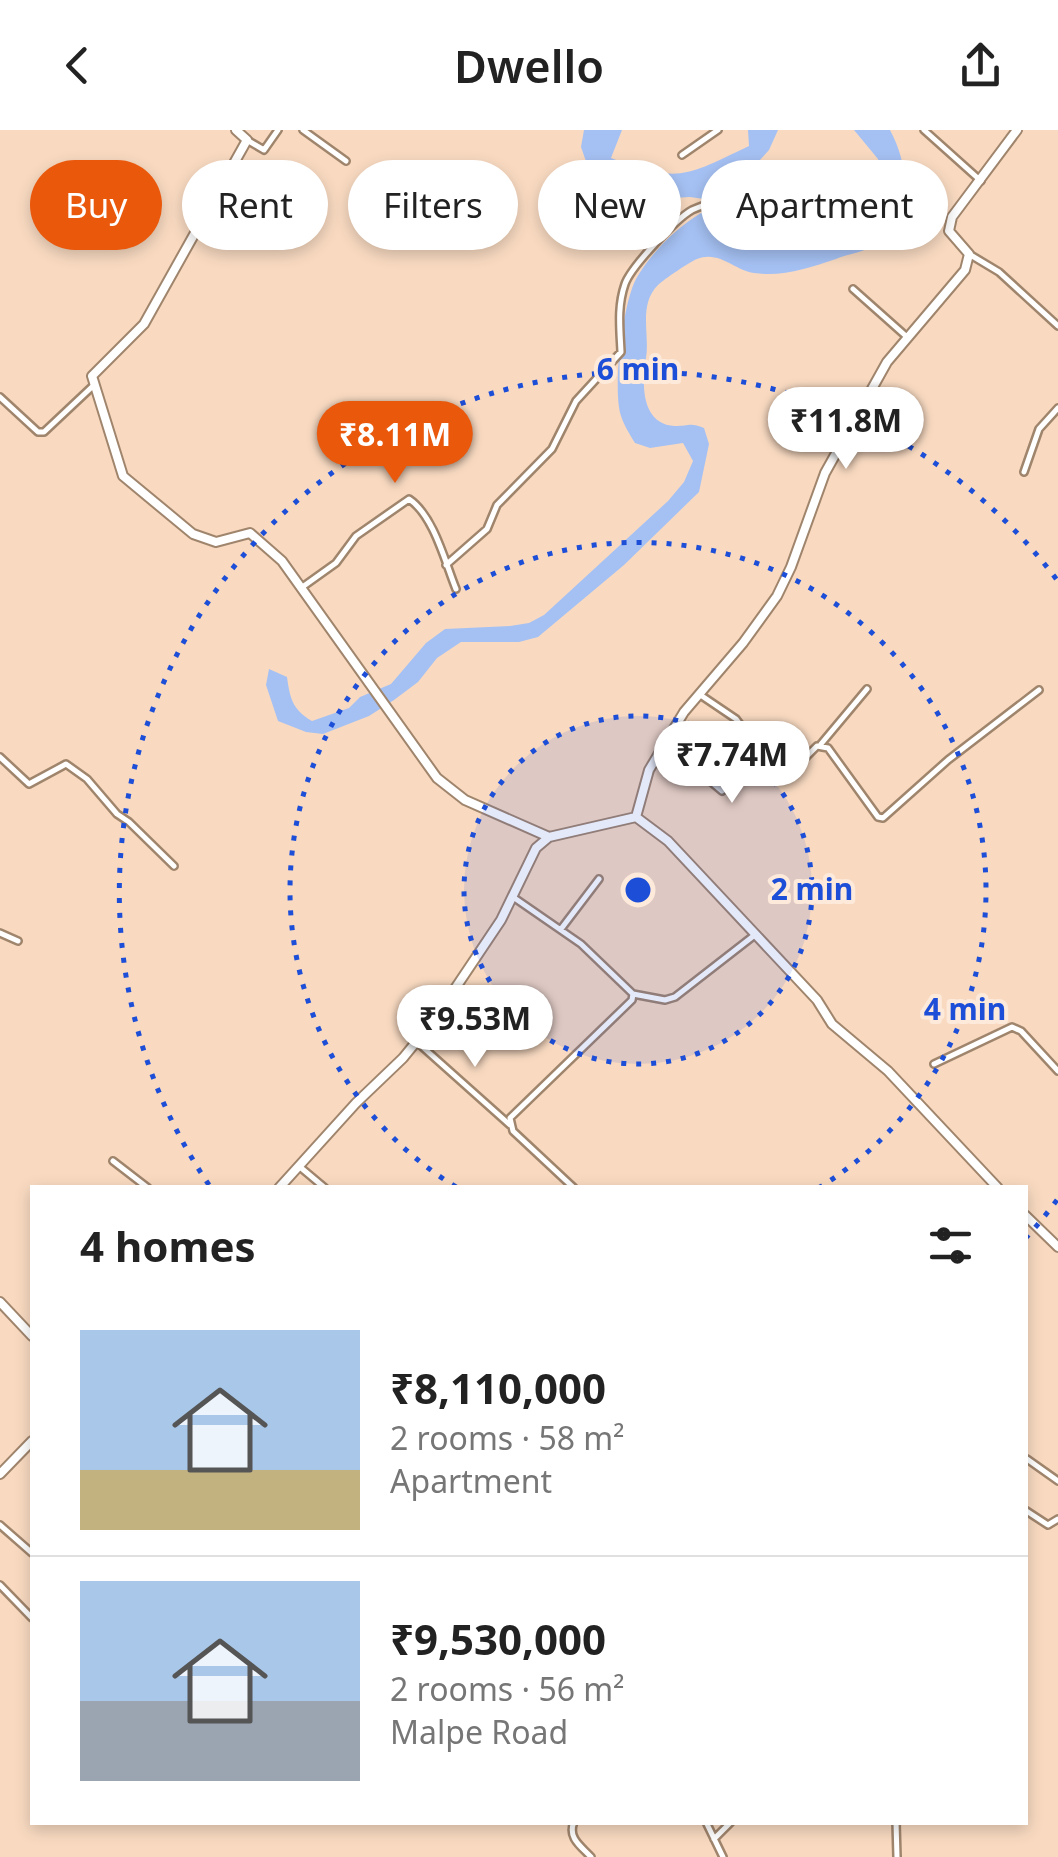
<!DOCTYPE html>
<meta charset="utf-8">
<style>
body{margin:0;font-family:"Noto Sans",sans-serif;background:#f6f6f6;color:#222;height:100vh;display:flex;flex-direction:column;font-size:38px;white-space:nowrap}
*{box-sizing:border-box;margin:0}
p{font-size:32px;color:#767676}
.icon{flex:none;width:55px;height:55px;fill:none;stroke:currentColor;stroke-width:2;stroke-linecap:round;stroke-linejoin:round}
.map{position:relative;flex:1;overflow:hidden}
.details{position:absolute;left:30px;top:1055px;width:998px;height:640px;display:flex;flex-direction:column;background:#fff;border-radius:0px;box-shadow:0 5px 15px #0003}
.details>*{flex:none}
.hud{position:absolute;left:30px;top:30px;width:1000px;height:90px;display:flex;gap:20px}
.price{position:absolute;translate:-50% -85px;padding:0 22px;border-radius:35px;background:#fff;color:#222;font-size:32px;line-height:65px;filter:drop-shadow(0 2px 5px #0008)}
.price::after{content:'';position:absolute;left:50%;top:60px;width:30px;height:22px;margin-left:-15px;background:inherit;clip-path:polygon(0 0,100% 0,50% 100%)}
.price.active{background:#ea580c;color:#fff}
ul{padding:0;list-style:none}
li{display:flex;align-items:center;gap:30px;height:250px;padding:0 50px}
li+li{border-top:2px solid #e0e0e0}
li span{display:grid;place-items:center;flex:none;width:280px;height:200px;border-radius:0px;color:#555}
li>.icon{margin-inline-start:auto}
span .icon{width:120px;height:120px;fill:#fffc;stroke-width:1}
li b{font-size:42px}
h2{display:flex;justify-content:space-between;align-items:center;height:120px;padding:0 50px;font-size:42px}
.tag{padding:0 35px;border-radius:45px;background:#fff;box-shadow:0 5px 15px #0003;font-size:35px;line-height:90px}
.tag.active{background:#ea580c;color:#fff}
header{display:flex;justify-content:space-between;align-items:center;height:130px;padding:0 50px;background:#fff;font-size:45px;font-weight:600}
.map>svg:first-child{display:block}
</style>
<header><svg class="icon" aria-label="back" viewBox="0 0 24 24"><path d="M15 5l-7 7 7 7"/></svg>Dwello<svg class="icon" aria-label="share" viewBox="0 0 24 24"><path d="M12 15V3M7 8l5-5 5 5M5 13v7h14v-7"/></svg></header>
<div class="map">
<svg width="1058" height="1727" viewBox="0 0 1058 1727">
<rect width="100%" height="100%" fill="#f9dac1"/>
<path fill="#a5c1f3" d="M584,0H622L611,28C679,54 686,46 749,16L748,0H778L769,20L734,59L711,70L690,67L639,70L589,40L581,17Z
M854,0H890C911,39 913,89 872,116C862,123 847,124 836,129C809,138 783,147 754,143C735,141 720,120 697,129C691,131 663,150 658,155C638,175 650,204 646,228C642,252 640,294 675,296C688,296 691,292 704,298L709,314L699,362L624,435L538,507L519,512H461L437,528L418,552L394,570L369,586L323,604L306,602L278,591L266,555L269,539L287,547C290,569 293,580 312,591L349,578L360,567L391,554L426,513L445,499L510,496L529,493L544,485L668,371L684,352L693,331L683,313L650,318L635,313C630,305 624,295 621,286C612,259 623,173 636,149C651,123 676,98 701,83L725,93L744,114L767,119H790L866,87L875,73L881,50L878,29Z"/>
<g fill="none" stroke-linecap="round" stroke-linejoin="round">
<defs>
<path id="minor" d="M303,0L346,31
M924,0L981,51
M247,10L264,20L278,0
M682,25L718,0
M969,124L999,142L1058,196
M853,159L907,207
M0,267L38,302H44L94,255
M1024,342L1039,299L1058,278
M446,435L487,399L497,375L552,319L576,271L621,222C620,199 617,177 625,154C631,137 676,89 692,80C703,75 731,66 743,63C765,58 768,84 798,54
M301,458L336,433L356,406L409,369C434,386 445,432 456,459
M699,564L736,589L765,628L782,642L792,641L817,616L828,618L878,687L883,688L948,630L1039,560
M821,614L867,559
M0,627L29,654L66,634L87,649L117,684L129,692L174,736
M697,640L722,661L765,628
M513,767L581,814L633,864L632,870L510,988L513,1001L574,1058
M561,799L599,749
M0,803L18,811
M633,864L665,870L675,867L756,804
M417,912L510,995
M934,934L1012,897L1021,901L1058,941
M113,1031L148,1058
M300,1037L325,1058
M1027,1329L1058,1351
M1025,1380L1048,1395L1058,1389
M0,1395L32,1423
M0,1455L32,1488
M574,1692C567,1708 582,1717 591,1727
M706,1692L723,1727
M896,1692L897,1727
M714,1709L731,1692"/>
<path id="tertiary" d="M236,0L247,10L144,194L92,246L123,346L193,404L216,412L250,403L282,431L437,648L465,670L549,707
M636,687L649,640L684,582L743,513L777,466L791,437L825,343L887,232L965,140L969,124L949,101L952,87L1017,0
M636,687L668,711L817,870L832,894L888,941L998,1058
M279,1058L356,973L403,928L434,890L501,790L536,718L549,707L636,687
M1025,1085L1058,1117
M0,1172L32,1206
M0,1344L32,1311"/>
</defs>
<use href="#minor" stroke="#a0856d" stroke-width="10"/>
<use href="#tertiary" stroke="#a0856d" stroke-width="12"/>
<use href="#minor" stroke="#fff" stroke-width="5"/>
<use href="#tertiary" stroke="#fff" stroke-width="8"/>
</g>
<circle cx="638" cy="760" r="174" fill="#1d4ed8" fill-opacity=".12"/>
<g fill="none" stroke="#1d4ed8" stroke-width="5" stroke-dasharray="5 10">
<circle cx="638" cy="760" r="174"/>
<path d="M456 1057A348 348 0 1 1 820 1057"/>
<path d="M1057 1070A521 521 0 0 1 1025 1109M209 1055A521 521 0 0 1 1057 450"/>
</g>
<circle cx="638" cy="760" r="15" fill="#1d4ed8" stroke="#fdeadb" stroke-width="5"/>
<g font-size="30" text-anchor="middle" font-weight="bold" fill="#1d4ed8" stroke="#fdeadb" stroke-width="8" stroke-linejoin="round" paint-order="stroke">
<text x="638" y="250">6 min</text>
<text x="812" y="770">2 min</text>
<text x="965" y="890">4 min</text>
</g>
</svg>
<b class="price" style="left:846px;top:342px">₹11.8M</b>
<b class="price active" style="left:395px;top:356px">₹8.11M</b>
<b class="price" style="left:732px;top:676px">₹7.74M</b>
<b class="price" style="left:475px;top:940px">₹9.53M</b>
<div class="hud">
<a class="tag active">Buy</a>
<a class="tag">Rent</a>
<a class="tag">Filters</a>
<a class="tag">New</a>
<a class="tag">Apartment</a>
</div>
<section class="details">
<h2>4 homes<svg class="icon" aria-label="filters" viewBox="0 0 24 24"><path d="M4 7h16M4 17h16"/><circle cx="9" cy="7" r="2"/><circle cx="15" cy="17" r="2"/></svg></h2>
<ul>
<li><span style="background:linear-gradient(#a9c7e8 70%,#c2b280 0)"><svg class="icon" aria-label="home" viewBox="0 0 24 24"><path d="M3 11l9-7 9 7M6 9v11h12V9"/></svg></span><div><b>₹8,110,000</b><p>2 rooms · 58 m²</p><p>Apartment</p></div></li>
<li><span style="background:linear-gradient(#a9c7e8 60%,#9aa5b1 0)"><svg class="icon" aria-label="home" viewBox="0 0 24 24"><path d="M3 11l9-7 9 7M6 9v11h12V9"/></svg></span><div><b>₹9,530,000</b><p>2 rooms · 56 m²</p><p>Malpe Road</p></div></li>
</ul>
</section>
</div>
